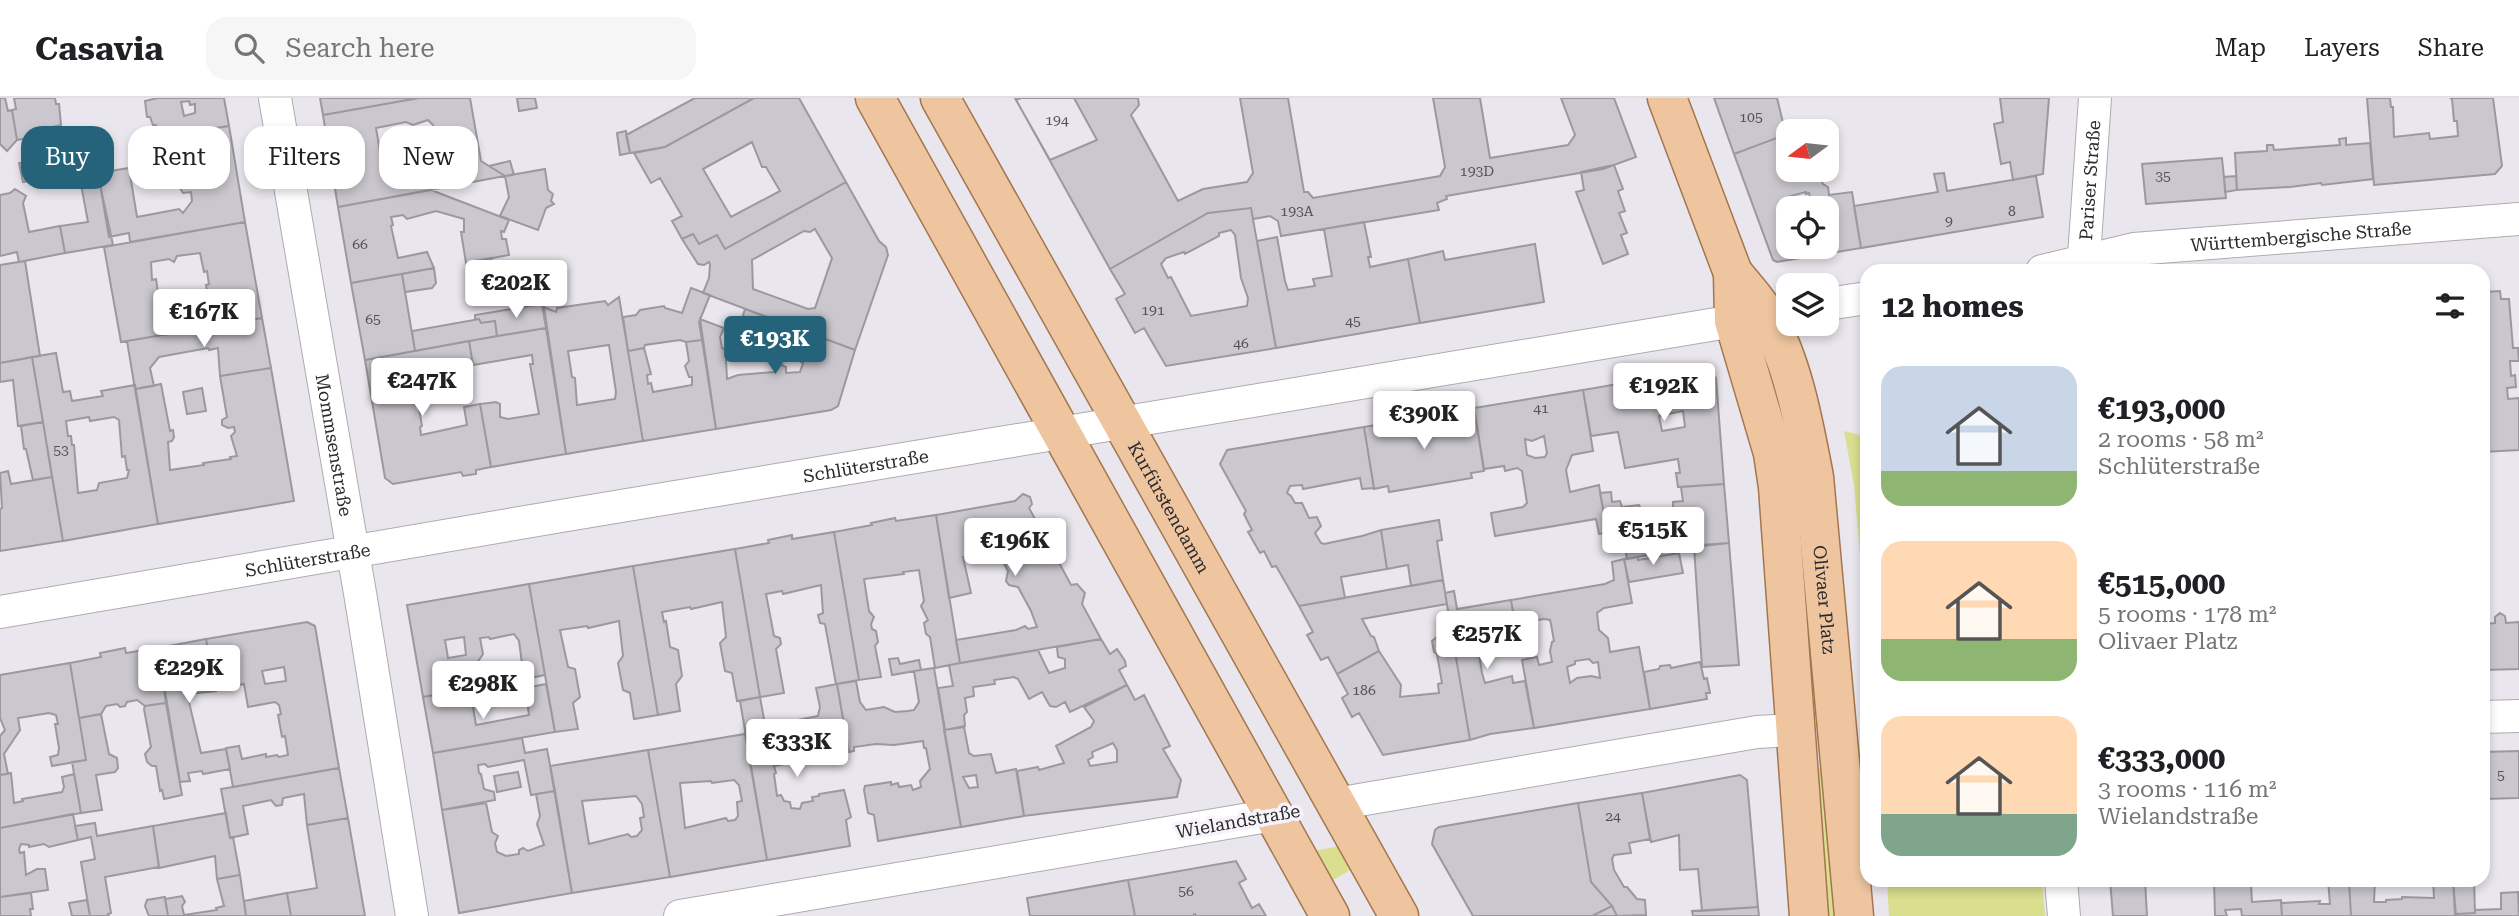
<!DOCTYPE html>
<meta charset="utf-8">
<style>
body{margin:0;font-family:"Roboto Serif",serif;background:#f6f6f6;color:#202124;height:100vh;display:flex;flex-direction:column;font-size:26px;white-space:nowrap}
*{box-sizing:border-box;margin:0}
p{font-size:23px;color:#757577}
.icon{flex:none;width:38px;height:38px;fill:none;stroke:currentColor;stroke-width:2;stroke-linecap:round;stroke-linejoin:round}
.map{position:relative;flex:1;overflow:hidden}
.sheet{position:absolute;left:1860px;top:166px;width:630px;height:623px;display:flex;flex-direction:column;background:#fff;border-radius:21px;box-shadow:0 4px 10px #0003}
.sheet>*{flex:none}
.top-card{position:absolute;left:21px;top:28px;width:665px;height:63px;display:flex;gap:14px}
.needle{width:46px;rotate:255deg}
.controls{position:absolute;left:1776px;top:21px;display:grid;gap:14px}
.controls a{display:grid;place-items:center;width:63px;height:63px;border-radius:14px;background:#fff;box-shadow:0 4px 10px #0003;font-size:35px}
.price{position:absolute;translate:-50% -60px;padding:0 16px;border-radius:7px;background:#fff;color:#222;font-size:23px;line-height:46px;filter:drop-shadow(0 2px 4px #0008)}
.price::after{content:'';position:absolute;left:50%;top:42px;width:21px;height:16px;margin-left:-10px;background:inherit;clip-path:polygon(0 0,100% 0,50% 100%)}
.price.active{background:#246379;color:#fff}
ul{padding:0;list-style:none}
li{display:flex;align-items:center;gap:21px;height:175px;padding:0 21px}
li span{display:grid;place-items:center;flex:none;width:196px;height:140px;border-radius:21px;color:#555}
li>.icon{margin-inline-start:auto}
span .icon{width:84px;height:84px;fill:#fffc;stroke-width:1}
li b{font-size:30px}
h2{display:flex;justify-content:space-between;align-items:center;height:84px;padding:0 21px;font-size:30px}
.pill{padding:0 24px;border-radius:21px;background:#fff;box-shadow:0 4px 10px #0003;font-size:24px;line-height:63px}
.pill.active{background:#246379;color:#fff}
header{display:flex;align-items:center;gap:42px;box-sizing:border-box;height:98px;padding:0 35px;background:#fff;border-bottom:2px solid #e0e0e0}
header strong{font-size:33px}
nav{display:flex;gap:38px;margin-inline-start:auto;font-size:24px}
.search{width:490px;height:63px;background:#f6f6f6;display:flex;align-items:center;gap:18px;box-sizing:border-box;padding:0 24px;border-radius:21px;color:#757577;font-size:26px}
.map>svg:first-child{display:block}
</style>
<header>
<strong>Casavia</strong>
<div class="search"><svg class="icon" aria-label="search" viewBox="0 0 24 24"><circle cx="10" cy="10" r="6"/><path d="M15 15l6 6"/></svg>Search here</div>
<nav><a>Map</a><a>Layers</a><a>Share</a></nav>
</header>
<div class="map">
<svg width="2519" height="818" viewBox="0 0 2519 818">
<rect width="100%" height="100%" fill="#e9e6ed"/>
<path fill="#d9df8f" d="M1844,333L1867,339V538L1854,387Z
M1815,670H1824L1835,818H1826Z
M1339,748L1352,771L1331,783L1314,753Z
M1887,782H2042L2045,818H1889Z"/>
<path fill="#cac7ce" stroke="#9b989f" stroke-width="2" fill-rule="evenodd" d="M0,0H5L8,13L12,12L17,42L7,53L0,46Z
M14,0H55L56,6H59L61,27L47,30L45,37L17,42L12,12L16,11Z
M158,0H224L229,28L159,39L156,27H153L150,19H147L145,3ZM189,3L190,7L195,6V15L184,18L181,4Z
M320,0H419L323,17Z
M419,0H470L481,63L505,78L338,109L323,17ZM428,22L433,27L434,51H437L439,61L437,67L420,68L415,73L384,77L376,30L406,24L413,27Z
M517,0H535L537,10L519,13Z
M695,0H754L665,49L630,55L626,37Z
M754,0H799L846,84L725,151L717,137L699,146L693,136L682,141L672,123L682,118L660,80L651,85L634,55L665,49ZM752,44L762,69H766L780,93L731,119L703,71Z
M1015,0H1138L1139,7L1131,17L1178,103L1203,91L1247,84L1253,75L1240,0H1288L1304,94H1308L1313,100L1440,78L1445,69L1433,0H1480L1490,60L1568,47L1575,37L1561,0H1614L1636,59L1603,71L1446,98L1447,101L1437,105L1439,112L1281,138L1278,123L1270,118L1253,121L1251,110L1208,115L1110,171Z
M1021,0H1074L1097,42L1050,62L1016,2Z
M1714,0H1777L1787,41L1783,42L1782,38L1734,56Z
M2000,0H2049L2043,76L2013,82L2010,64L2001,66L1994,26L2003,24Z
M2367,0H2390L2391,9H2393L2394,39L2429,35L2430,41L2458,38L2457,23H2454L2452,1L2450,0H2493L2502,68L2495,76L2374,87Z
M229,28L245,124L130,144L129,135L109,139L98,75L129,70L137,119L179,111L183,115L192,103L191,94L183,95L180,90L189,85L187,74L182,70L166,73L163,71L159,55L165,54L162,38Z
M626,33L630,55L620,57L617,35Z
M1782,38L1783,42L1787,41L1788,48V72H1796L1799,79L1815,72L1823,86L1828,89L1829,97L1852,94L1861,150L1777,164L1773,162L1734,56ZM1806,94V96L1809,95L1812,110H1827V149H1788V110H1796L1787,99Z
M2346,40V47L2370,45L2373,81L2322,87L2321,85L2290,89L2237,92L2235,55L2267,53V47H2273L2274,52L2340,47L2339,41Z
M2222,60L2226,100L2146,106L2142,66Z
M46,61L49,79L23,84L19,65Z
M510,63L514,77L505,78L489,68Z
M1614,67L1623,91L1618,93L1625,113L1619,115L1627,135L1621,137L1628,156L1603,166L1576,94L1584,92L1581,74Z
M545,71L548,92L553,96L551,103L554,106L546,110L538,132L500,118L509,99L505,78Z
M1944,75L1947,93L2036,78L2043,119L1861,150L1854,108L1938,94L1934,76Z
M98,77L113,147L65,155L60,128L88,124L80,81Z
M2236,78L2237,92L2225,94L2224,79Z
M846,84L879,143L886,149L888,157L855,252L703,195L709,180L710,167L709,164L704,167L698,166L682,141L693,136L699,146L717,137L725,151ZM815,131L832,160L815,210L808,211L753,191L752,162L804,133L810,134Z
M15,91L26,98L23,105L29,134L60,128L65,155L19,164L17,154L0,158V97L10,95Z
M431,92L509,122L504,134L501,133L502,141H506L509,157L466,165L461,134H464V121L436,113L407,121L403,117L391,119L393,127L391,128L398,160L427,154L434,170L351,185L338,109Z
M1251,110L1276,250L1166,268L1144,230L1135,235L1116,201L1125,196L1110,171L1208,115ZM1231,132L1235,137L1241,180L1248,200L1247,208L1191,218L1171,179L1168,180L1161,166L1166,160L1184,154L1185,156L1219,138V135Z
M245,124L262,220L121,244L104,149ZM200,155L204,174L207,173L209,186L206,187L209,204L203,208L186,211L185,207L180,205L177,210L160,213L155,195L158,194L156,181L152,182L151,164L169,161L174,164L177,158Z
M1364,124L1371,159H1368L1370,169L1408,161L1420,225L1276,250L1257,143L1277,139L1285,183L1288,192L1315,188L1313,181L1332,178L1324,131Z
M1535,146L1544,204L1420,225L1408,161L1443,153L1445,162Z
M491,160L495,181L471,186L466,165Z
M25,163L40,258L0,265V167Z
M434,170L436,185L432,190L405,194L402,176Z
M402,176L415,253L365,262L351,185Z
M691,190L710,197L699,224L702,242L686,244L680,242L645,247L644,250L628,253L623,219L636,217L640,212L664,208L665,210L682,215Z
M2500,193L2501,201H2509L2513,250H2518L2519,263H2510L2511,278L2515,277L2516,289L2507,290L2508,301L2519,300V352L2483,354V194Z
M619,199L643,343L566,356L544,209L556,214L557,210L605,203L608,207ZM609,247L616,294L615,301L577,307L575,280L572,279L568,253Z
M542,206L546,230L497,238L495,223L481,225L479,221H475V217Z
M745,211L855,252L838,308L831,312L716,331L700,221L724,230L720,239L722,250L730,254L728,261L726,262L727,281L738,277L774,274L780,266L786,269V275L800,274L803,265L801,264L805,251L796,248L785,251L773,243L739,230Z
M262,220L271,270L220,278L218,250L209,252L208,250L159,259L150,270L154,288L135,291L127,243Z
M479,221L481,225L495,223L497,238L415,253L412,233Z
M546,230L566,356L491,369L480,306L496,304L500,306V319L508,321L539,316L530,266H533L532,257L473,267L469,243Z
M702,242L716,331L643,343L628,253L644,250L651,276L647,277L648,286L651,285L653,294L692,287V279H689L685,268L689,263L686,244Z
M469,243L473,267L416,274L423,296V309L419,310L422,328L420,329L421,337L467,327L464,309L480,306L491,369L476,372V376L463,378L461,374L393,386L385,380L365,262Z
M56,255L63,294L70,293L72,303L103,298L101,293L135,287L158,426L63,443L32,259ZM89,319L90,323L114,319L119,322L122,359L125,358L127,372H129L127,380L99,385L97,392L78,395L74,347H72L71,338H68L66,323Z
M32,259L43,324L18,328L13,282L0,284V265Z
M271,270L294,403L158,426L135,291L161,286L170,333L173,332L174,339L172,343L168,344L170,372L204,367L203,365L231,361L230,359L237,358L231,338L235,334L234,329L228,330L222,327V322L227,319L220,278Z
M1704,271L1711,273L1716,280L1724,386L1678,389L1676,375H1680L1678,361L1625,370L1618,334L1591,338L1583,292ZM1683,313L1685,329L1662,333L1659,318Z
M202,290L206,313L187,316L183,294Z
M1583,292L1593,353L1572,357L1566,372L1570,394L1599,387L1607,435L1599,436L1596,421L1495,438L1491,415L1523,409L1527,405L1522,373L1517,370L1505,373L1504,368L1484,371L1474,310ZM1544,338L1547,355L1545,359L1535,360L1527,357L1525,341L1532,343Z
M1474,310L1484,373L1471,375L1472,380L1389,394L1388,388L1374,391L1364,329Z
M43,324L52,379L33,382L26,351H24L21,328Z
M1364,329L1374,390L1362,391L1360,380L1303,391L1302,387L1290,388L1287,395L1291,398L1295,405H1302L1309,420L1317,419L1321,428L1315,435L1321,445L1324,446L1362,438L1381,432L1387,471L1341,479L1345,500L1299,508L1276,468L1272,469L1264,453L1260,455L1248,434L1252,432L1244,416L1246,413L1220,366L1227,352Z
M8,373L11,386L52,379L63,443L0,453V411L2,410L0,375Z
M1724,386L1729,445L1701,447L1627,461L1623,437L1608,438L1600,395L1611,394L1612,404L1620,403L1622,409L1639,407L1643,416L1641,422L1644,434L1649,438L1659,436L1664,431L1676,429L1682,425L1681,419L1673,412V404L1683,403L1681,389Z
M1023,396L1030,399L1032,406L1029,410L1040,430L1046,429L1054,437L1050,448L1071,487L1077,486L1085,495L1082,506L1101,541L960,565L956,542L1016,532L1025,528L1028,531L1037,529L1031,513L1018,489L1009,487L1006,483L1008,473L997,453L963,459L971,495L949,500L936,417L1015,403Z
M936,417L960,565L935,570L930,539L926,536L924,525L928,522L921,508L924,503L919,472L903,474L904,476L864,481L869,513L874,519L871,526L872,531L876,533L878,544L875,548L881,579L859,582L834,434L872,427L871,425L895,420L896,423Z
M1439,422L1442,442L1437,443L1443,482L1411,488L1408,467L1387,471L1381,432Z
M834,434L859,582L836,586L825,526L820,525L818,517L823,515L821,487L783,496L782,493L766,496L774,538L780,540L781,546L776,551L784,595L760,599L735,451L769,445L768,442L792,437V441Z
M1729,445L1739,567L1702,569L1694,449Z
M735,451L760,599L737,603L732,575L725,573L720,545L726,539L722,504L691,511L690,509L662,514L664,524L666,523L670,549L678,552L682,578L676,586L680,613L658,617L633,468Z
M1679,455L1683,475L1629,484L1624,461L1638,459V462Z
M1624,461L1632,505L1604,510L1597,515L1599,532L1608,540L1610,554L1639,549L1650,611L1534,630L1522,562L1537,559L1539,567L1552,564L1550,553L1552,544L1554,543L1551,526L1550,522L1544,521L1515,526L1511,502L1605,486L1614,482L1612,464ZM1589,561L1593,565L1598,564L1600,580L1591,578L1577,580L1570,585L1567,569L1575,566V563Z
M633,468L658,617L634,621L630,595L623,592L618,565L623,558L619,523L588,530L587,528L560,532L568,569L575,571L580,599L573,605L578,631L555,634L529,486Z
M1443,482L1447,506L1362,521L1371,538L1374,539L1379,553L1337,576L1328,559L1321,562L1307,537L1313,534L1299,508Z
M529,486L545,577L526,581L525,572L523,573L519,543L514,536L490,541L489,539L480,540L483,556L472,572L464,573L467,591L423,599L407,507ZM464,539L466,557L448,560L445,542Z
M1454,493L1457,511L1511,502L1516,533L1499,535L1496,540L1477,543L1482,575L1485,585L1512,578L1513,585L1525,583L1534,630L1490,636L1470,642L1445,495Z
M2500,515L2505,518L2506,525L2519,524V571L2483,572V526L2495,525V519Z
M307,524L315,528L339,670L233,689L226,650L239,648L242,661L266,656V659L277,657L279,659L288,657L285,638L282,639L278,617L281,616L279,607L275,604L248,609L244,586L215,591L206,541ZM284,569L286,583L265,586L262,573Z
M1452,536L1470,642L1383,657L1359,615L1352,619L1342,600L1348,596L1337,576L1379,553L1401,587L1400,599L1439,595L1438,586L1442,585L1437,556L1434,554L1432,543L1437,539Z
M206,541L216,593L187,596L189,604L201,655L226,651L230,671L203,676L202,673L188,675L190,683L180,684L158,550Z
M1101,541L1110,556L1117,551L1125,563L1126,568L1119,572L1127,587L1070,614L1065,604L1056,609L1050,608L1042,594L1029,601L1018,581L1014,579L994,582L995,586L973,589L974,598L965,600L967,614L964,617L965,628L945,632L938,590L953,588L949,567L1038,552L1049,575L1065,570V561L1058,559L1057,549Z
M125,550L126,555L158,550L166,605L145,608L137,602L127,604L125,608L120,609L117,606L106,608L101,616L79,620L70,565L101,559L100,555Z
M898,560L900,566L919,562L921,572L892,577L889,561Z
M1700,564L1704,581L1707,580L1710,595H1706L1707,601L1650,611L1644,574L1659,571L1660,568L1670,567L1671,570Z
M70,565L86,662L52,668L50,659L58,657L59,650L55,626H58L56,617L49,615L18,620L20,632L4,656L8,676L0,677V638L5,632L0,620V577Z
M934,570L961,729L878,743L874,717L868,715L864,692L865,688L891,684V687L898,685L899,689L911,687L913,692L921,689L920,683L930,671L926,650H924L923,643L894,647L876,646L854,649V653L849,654L837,586L856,583L860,604L866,612L884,609L895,614L908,613L914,612L919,604L914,573Z
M546,586L555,634L433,655L423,599L470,591L476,627L529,617L525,590Z
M837,586L848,650L814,655L804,665L801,663L774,668L776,675L774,676L777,698L781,697L784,703L790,704L791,710L800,711L802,705L813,703L812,699L819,698V696L844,692L851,719L846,722L850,748L767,762L740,603L760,599L765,627L770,634L788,632L798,622L818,618L820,609L816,590Z
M1127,587L1135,602L1144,597L1170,648L1163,651L1181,682L1177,699L1024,718L1017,673L1038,669L1039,672L1064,665L1056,648L1091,629L1094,623L1084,609ZM1113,645L1117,652V664L1090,668L1088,662L1093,659L1092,654Z
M166,605L182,697L164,701L162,692L160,693L156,668H152L147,664L145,656L151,649L144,611L145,608Z
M101,616L109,656L117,660L118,670L115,674L96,677L102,712L81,715L72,664L86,662L79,620Z
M964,629L969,655L974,658L991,656L996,675L1016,671L1024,718L961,729L944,632ZM976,677L978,689L969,690L963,679Z
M745,636L767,762L670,779L648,652ZM734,682L739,687L742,703L737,704L738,718L735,722L728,723L726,720L685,730L680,685L711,683L712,685Z
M522,640L525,655L547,651L555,693L531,697L524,662L488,669L485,666L478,667L479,675L481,676L484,691L494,694L495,702L442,712L433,655Z
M648,652L670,779L572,795L550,668ZM636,698L642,706L644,719L640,720L642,732L637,738L631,739L628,736L589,746L582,703Z
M2519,653V700L2483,701V654Z
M339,670L348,720L307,727L304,696L283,700L282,707L276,708L271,702L243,708L248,736L230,740L221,691Z
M518,674L521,689L497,694L494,678Z
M11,675L14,705L23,703L22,701L62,694L64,689L62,679L74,676L81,715L0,730V677Z
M1740,677L1747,682L1758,809L1702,813L1698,771L1680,772L1679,737L1651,744L1642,695Z
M555,693L572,795L459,815L442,712L486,705L492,734L498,738L495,745L497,754L506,758L519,756V752L523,750L528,753L544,747L537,726L540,718L536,696Z
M1642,695L1650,741L1629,745L1631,755L1614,757L1612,761L1614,772L1624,789H1627L1637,801L1645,802L1646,817L1617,818L1612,808L1591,784L1578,705Z
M1578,705L1591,784L1612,808L1592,818H1473L1432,746L1435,732L1439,729Z
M226,715L230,740L233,739L240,777L217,781L215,758L159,770L153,728Z
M73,716L78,742L49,749L44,746L29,749V747L21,746L19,751L20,755L24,754L26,777L37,771H45L48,792L0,799V730Z
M348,720L365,818H291L287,795L317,790L307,727Z
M95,725L97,738L153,728L159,769L105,779L111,815L108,816L109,818H90L81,764L95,761L91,739L78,742L75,728Z
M1236,763L1246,781L1239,785L1252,810L1259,806L1266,818H1196L1195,816L1192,818H1135L1128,782Z
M240,777L246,818H168L165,801L182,798L185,804L182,808L184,817L217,812L216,810L224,808L217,781Z
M1128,782L1135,818H1030L1027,800Z
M2110,782H2145L2147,818H2113Z
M2214,782H2235V786H2251L2252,804L2281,802L2282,818H2242L2241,811L2225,812L2227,818H2215Z
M2328,782H2349L2351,818H2282L2281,805L2320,803L2319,806H2330Z
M2349,782H2375L2374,804H2386V802L2402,801V799L2434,800L2433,782H2453L2456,818H2351Z
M2453,782H2474L2475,815L2455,816Z
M2518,794L2519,818H2456V816L2475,815V812L2501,811V795Z
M31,795L33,811H30L31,818H0V799Z
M287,795L291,818H246L244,803Z
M165,799L168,818H149L145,808L147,802Z
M87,802L90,818H72L69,805Z
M1612,808L1617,818H1592Z
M1758,809L1759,818H1693L1692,813Z"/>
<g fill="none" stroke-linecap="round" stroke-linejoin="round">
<defs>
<g id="minor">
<path id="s1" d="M275,0L361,501L412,818"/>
<path id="s2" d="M2042,173L2134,151L2519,121"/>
<path id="s3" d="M2083,173L2095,0"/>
<path d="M1827,206L1867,200"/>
<path id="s4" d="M0,514L567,417L1734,223"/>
<path d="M2483,619L2519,618"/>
<path d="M1336,706L1757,634L1797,632"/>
<path d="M2061,782L2064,818"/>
<path d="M680,818L1273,717"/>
</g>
<g id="major">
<path d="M875,0L1330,818"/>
<path id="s5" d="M940,0L1399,818"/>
<path d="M1667,0L1733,175L1734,223L1773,355L1778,389L1809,818"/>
<path id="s6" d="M1733,175C1744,189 1758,203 1766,218C1793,264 1804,327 1814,379L1854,818"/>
</g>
</defs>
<use href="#minor" stroke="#aeabb1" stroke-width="34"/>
<use href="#major" stroke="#a4764e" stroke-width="41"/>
<use href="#minor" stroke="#fff" stroke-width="32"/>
<use href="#major" stroke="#efc5a0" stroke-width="38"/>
</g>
<g text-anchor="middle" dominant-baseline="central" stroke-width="7" stroke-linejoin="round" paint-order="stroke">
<g font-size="14" fill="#545155">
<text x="1751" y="19">105</text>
<text x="1057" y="22">194</text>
<text x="1477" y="73">193D</text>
<text x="2163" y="78">35</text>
<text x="1297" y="113">193A</text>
<text x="2012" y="113">8</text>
<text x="1949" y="123">9</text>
<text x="360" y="146">66</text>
<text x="1153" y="212">191</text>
<text x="373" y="221">65</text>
<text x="1353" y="223">45</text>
<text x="1241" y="245">46</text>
<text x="1541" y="310">41</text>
<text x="61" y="352">53</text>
<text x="1364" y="592">186</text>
<text x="2501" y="677">5</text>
<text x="1613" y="718">24</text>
<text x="1186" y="793">56</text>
</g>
<g font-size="18" fill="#2c2a2d" stroke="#f6f3fa">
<text stroke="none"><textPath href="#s3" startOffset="91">Pariser Straße</textPath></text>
<text stroke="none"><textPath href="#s2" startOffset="262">Württembergische Straße</textPath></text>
<text stroke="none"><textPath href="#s1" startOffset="352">Mommsenstraße</textPath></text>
<text stroke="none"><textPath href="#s4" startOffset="878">Schlüterstraße</textPath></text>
<text stroke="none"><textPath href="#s5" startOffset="469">Kurfürstendamm</textPath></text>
<text stroke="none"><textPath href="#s4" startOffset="312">Schlüterstraße</textPath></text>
<text stroke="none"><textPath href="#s6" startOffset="346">Olivaer Platz</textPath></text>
<text transform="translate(1238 723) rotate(-10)">Wielandstraße</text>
</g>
</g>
</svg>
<div class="controls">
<a><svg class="needle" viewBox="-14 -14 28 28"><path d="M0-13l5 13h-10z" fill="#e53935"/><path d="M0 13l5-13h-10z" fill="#757577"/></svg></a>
<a><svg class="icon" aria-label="locate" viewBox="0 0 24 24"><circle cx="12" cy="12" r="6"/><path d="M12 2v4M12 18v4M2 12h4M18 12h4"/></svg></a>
<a><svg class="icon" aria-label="layers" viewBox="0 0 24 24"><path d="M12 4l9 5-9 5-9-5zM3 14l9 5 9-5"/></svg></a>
</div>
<b class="price" style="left:516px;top:222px">€202K</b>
<b class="price" style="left:204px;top:251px">€167K</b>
<b class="price active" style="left:775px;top:278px">€193K</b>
<b class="price" style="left:422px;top:320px">€247K</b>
<b class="price" style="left:1664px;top:325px">€192K</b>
<b class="price" style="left:1424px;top:353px">€390K</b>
<b class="price" style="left:1653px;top:469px">€515K</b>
<b class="price" style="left:1015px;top:480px">€196K</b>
<b class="price" style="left:1487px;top:573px">€257K</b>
<b class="price" style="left:189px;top:607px">€229K</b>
<b class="price" style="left:483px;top:623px">€298K</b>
<b class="price" style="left:797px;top:681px">€333K</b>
<div class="top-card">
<a class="pill active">Buy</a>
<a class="pill">Rent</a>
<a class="pill">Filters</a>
<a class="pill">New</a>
</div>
<section class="sheet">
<h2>12 homes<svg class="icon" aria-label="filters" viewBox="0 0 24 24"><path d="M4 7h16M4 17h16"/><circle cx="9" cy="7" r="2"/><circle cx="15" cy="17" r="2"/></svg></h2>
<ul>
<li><span style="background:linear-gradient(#c9d6e8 75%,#8fb573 0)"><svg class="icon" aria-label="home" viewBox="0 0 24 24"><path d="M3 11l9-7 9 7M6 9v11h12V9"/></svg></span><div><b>€193,000</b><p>2 rooms · 58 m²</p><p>Schlüterstraße</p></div></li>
<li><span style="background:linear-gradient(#ffd9b3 70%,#8fb573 0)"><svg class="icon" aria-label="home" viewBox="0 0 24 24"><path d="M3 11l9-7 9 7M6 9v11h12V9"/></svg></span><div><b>€515,000</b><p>5 rooms · 178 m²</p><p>Olivaer Platz</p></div></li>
<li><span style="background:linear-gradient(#ffd9b3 70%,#7fa58c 0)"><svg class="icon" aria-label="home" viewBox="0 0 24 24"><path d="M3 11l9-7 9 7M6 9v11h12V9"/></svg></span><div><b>€333,000</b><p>3 rooms · 116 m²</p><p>Wielandstraße</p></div></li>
</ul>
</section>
</div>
